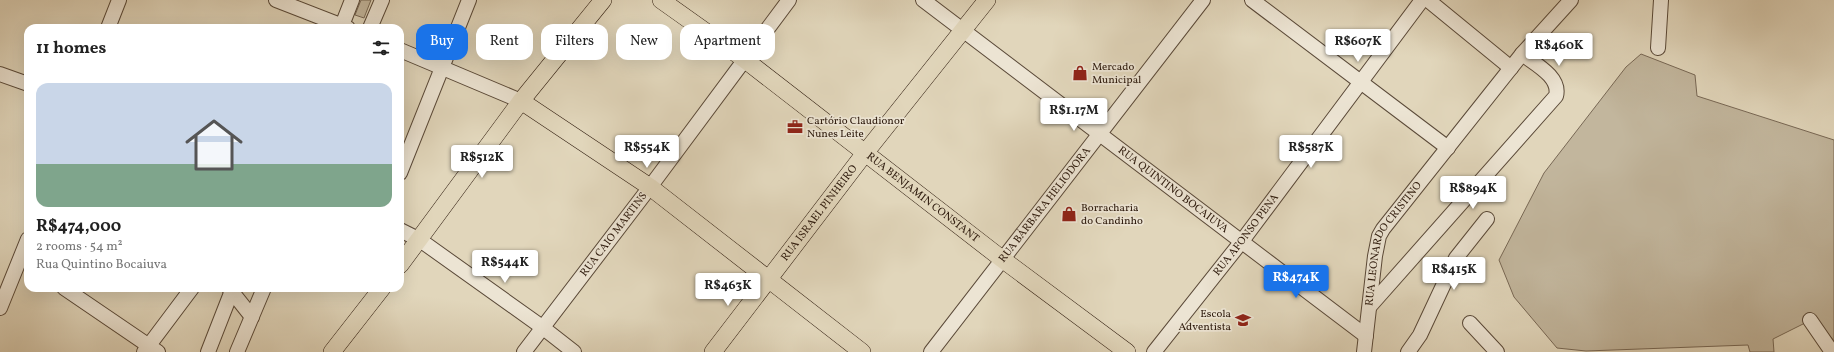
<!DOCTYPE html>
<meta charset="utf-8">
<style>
body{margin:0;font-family:Vollkorn,serif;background:#f6f6f6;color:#222;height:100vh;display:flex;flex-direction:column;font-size:15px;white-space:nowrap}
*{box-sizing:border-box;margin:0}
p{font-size:13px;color:#767676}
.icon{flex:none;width:22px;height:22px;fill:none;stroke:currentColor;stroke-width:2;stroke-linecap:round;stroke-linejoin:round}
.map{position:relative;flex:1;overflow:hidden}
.panel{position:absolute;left:24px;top:24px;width:380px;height:268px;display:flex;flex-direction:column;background:#fff;border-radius:12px;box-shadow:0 4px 16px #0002}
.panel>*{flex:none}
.guide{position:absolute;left:416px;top:24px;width:380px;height:36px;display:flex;gap:8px}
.price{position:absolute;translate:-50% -34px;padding:0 9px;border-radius:4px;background:#fff;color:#222;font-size:13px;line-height:26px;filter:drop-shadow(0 1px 2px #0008)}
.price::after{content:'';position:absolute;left:50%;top:24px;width:12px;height:9px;margin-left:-6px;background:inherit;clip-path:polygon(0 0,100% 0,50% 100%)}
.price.active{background:#1a73e8;color:#fff}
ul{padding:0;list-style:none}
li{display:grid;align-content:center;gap:8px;height:212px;padding:0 12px}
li+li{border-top:1px solid #e0e0e0}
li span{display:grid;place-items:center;height:124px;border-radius:12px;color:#555}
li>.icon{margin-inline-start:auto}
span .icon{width:72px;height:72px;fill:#fffc;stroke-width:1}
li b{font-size:17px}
h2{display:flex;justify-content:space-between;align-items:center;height:48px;padding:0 12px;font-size:17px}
.chip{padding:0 14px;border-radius:12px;background:#fff;box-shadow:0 4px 16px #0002;font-size:14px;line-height:36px}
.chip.active{background:#1a73e8;color:#fff}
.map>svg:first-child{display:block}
</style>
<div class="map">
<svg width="1834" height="352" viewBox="0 0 1834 352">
<rect width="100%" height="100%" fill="#e1d6bb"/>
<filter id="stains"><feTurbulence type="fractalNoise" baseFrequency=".005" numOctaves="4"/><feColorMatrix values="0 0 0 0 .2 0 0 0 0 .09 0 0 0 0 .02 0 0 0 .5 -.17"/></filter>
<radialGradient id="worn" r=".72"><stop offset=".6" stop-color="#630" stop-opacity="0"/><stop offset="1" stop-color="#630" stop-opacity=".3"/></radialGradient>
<path fill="#c2b69d" stroke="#786855" d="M361,0H371L364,18L355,15Z
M1641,54L1695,75L1697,96L1834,140V341L1815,318L1773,339L1774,352H1750L1748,345L1586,351L1557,348L1514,297L1499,260L1544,173L1626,67Z"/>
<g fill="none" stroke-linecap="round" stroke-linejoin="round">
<defs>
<g id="minor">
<path d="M276,0L348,28"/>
<path id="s1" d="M923,0L1366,336"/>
<path d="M1252,0L1448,148"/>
<path d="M1428,0L1511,68"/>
<path d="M108,28L119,0"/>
<path d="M341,28L352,0"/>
<path d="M370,28L382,0"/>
<path d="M1658,48L1661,0"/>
<path d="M400,50L521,101"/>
<path d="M0,74L28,84"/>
<path d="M400,173L469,0"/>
<path d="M400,230L420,240L542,327L574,352"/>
<path d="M64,288L158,352"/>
<path d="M229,288L252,317"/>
<path d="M1370,306L1556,96C1561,77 1535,64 1522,54"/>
<path d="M0,308L28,239"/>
<path d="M1810,320L1832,352"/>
<path d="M1470,323L1497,352"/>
<path d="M144,352L192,288"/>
<path d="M208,352L233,288"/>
<path d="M237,352L264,288"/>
<path id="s2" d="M524,352L650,187L789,0"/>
<path id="s3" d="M931,352L1203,0"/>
<path id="s4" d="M1154,352L1242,241L1422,0"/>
<path id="s5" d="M1364,352L1375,256L1379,236L1383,229L1522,54L1571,0"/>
<path d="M1408,352L1420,335L1456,258L1487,219"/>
</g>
<g id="major">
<path id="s6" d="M661,0L744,59L1002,259L1127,352"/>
<path d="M521,101L650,187L862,352"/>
<path d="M400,265L521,101L603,0"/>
<path d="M332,352L382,288"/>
<path id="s7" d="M713,352L865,153L987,0"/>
</g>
</defs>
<use href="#minor" stroke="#5a4938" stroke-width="16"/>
<use href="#major" stroke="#2d1a0d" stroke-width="18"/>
<use href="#minor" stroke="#ece4d3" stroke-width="14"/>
<use href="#major" stroke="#e1d6bb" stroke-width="17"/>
</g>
<defs>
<symbol id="shop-bare" viewBox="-9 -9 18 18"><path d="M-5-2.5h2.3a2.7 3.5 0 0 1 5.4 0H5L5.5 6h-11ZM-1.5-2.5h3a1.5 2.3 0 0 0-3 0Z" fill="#8f2418" stroke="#ece4d3" stroke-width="2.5" paint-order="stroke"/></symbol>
<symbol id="office-bare" viewBox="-9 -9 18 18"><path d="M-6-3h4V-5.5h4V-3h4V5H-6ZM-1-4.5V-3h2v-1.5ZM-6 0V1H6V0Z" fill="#8f2418" stroke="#ece4d3" stroke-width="2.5" paint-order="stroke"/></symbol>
<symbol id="school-bare" viewBox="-9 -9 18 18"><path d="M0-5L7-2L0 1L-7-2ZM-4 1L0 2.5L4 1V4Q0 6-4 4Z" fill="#8f2418" stroke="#ece4d3" stroke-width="2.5" paint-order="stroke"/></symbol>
</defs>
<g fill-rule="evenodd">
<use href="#shop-bare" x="1069" y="62" width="22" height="22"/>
<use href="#office-bare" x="784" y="116" width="22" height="22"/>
<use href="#shop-bare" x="1058" y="203" width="22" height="22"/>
<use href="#school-bare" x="1232" y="309" width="22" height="22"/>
</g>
<g text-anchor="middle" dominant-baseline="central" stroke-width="3.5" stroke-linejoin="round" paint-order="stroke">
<g font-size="11" fill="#2d1a0d" stroke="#ece4d3" text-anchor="start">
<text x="1092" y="67">Mercado<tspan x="1092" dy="13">Municipal</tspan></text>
<text x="807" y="121">Cartório Claudionor<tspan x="807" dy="13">Nunes Leite</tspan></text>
<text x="1081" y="208">Borracharia<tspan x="1081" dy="13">do Candinho</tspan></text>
<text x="1231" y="314" text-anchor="end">Escola<tspan x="1231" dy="13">Adventista</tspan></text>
</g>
<g font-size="11" fill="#2d1a0d" stroke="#ece4d3">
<text stroke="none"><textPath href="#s1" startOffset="314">RUA QUINTINO BOCAIUVA</textPath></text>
<text stroke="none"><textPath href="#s6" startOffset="328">RUA BENJAMIN CONSTANT</textPath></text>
<text stroke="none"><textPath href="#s3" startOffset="186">RUA BÁRBARA HELIODORA</textPath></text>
<text stroke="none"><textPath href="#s7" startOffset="175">RUA ISRAEL PINHEIRO</textPath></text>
<text stroke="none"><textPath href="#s2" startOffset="148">RUA CAIO MARTINS</textPath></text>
<text stroke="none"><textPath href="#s4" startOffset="149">RUA AFONSO PENA</textPath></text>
<text stroke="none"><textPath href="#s5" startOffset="115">RUA LEONARDO CRISTINO</textPath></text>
</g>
</g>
<rect width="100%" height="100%" filter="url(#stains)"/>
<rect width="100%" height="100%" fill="url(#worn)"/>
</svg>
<b class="price" style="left:1358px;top:63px">R$607K</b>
<b class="price" style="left:1559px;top:67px">R$460K</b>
<b class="price" style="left:1074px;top:132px">R$1.17M</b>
<b class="price" style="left:647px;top:169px">R$554K</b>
<b class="price" style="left:1311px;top:169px">R$587K</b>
<b class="price" style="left:482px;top:179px">R$512K</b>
<b class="price" style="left:1473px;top:210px">R$894K</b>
<b class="price" style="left:505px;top:284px">R$544K</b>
<b class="price" style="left:1454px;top:291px">R$415K</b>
<b class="price active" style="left:1296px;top:299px">R$474K</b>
<b class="price" style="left:728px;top:307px">R$463K</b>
<div class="guide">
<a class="chip active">Buy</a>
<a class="chip">Rent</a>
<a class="chip">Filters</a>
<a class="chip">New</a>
<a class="chip">Apartment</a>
</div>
<section class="panel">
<h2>11 homes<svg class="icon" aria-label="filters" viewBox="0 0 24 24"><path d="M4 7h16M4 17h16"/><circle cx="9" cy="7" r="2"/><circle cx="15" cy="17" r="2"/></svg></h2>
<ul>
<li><span style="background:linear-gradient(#c9d6e8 65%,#7fa58c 0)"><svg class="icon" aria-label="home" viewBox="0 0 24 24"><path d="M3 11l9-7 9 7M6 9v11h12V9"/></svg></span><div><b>R$474,000</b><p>2 rooms · 54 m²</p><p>Rua Quintino Bocaiuva</p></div></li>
</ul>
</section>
</div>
